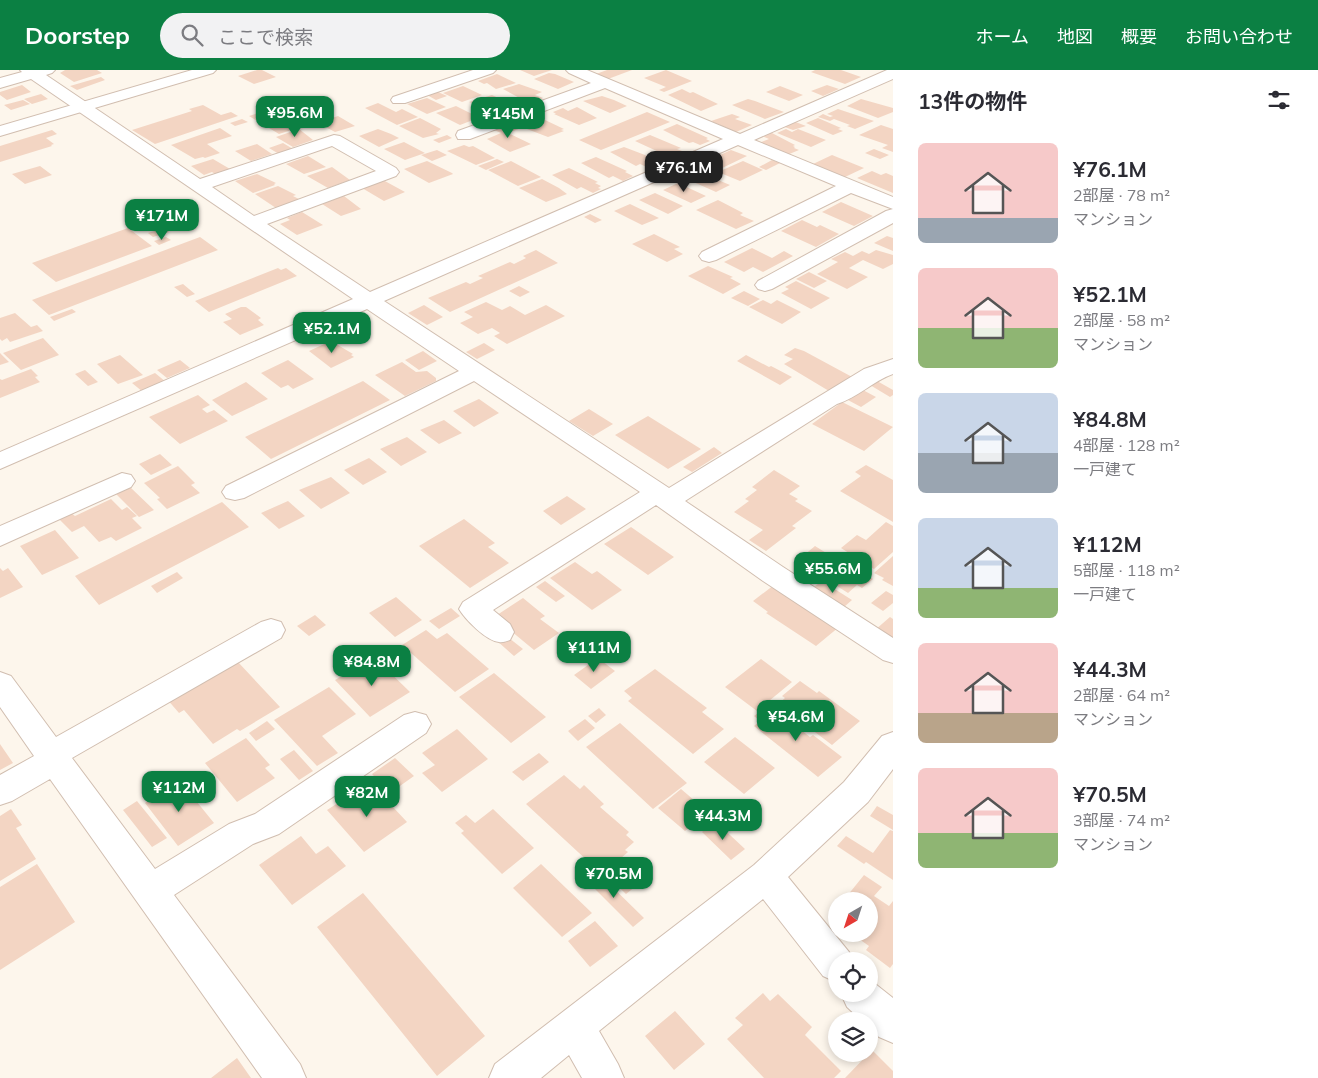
<!DOCTYPE html>
<html lang="ja">
<meta charset="utf-8">
<style>
body{margin:0;font-family:Mulish,"Noto Sans JP",sans-serif;background:#f2f2f3;color:#2b2b33;height:100vh;display:flex;flex-direction:column;font-size:19px;white-space:nowrap}
*{box-sizing:border-box;margin:0}
p{font-size:16px;color:#7c7c81}
.icon{flex:none;width:28px;height:28px;fill:none;stroke:currentColor;stroke-width:2;stroke-linecap:round;stroke-linejoin:round}
.map{position:relative;flex:1;overflow:hidden}
.side{display:flex;flex-direction:column;background:#fff;width:425px}
.side>*{flex:none}
.needle{width:32px;rotate:219deg}
.controls{position:absolute;left:828px;top:822px;display:grid;gap:10px}
.controls a{display:grid;place-items:center;width:50px;height:50px;border-radius:50%;background:#fff;box-shadow:0 2px 8px #0003;font-size:25px}
.price{position:absolute;translate:-50% -42px;padding:0 11px;border-radius:10px;background:#0b8043;color:#fff;font-size:16px;line-height:32px;filter:drop-shadow(0 1px 2px #0008)}
.price::after{content:'';position:absolute;left:50%;top:30px;width:15px;height:11px;margin-left:-8px;background:inherit;clip-path:polygon(0 0,100% 0,50% 100%)}
.price.selected{background:#222;color:#fff}
ul{padding:0;list-style:none}
li{display:flex;align-items:center;gap:15px;height:125px;padding:0 25px}
li span{display:grid;place-items:center;flex:none;width:140px;height:100px;border-radius:8px;color:#555}
li>.icon{margin-inline-start:auto}
span .icon{width:60px;height:60px;fill:#fffc;stroke-width:1}
li b{font-size:21px}
h2{display:flex;justify-content:space-between;align-items:center;height:60px;padding:0 25px;font-size:21px}
header{display:flex;align-items:center;gap:30px;box-sizing:border-box;height:70px;padding:0 25px;background:#0b8043;color:#fff}
header strong{font-size:24px}
nav{display:flex;gap:28px;margin-inline-start:auto;font-size:18px}
.search{width:350px;height:45px;background:#f2f2f3;display:flex;align-items:center;gap:12px;box-sizing:border-box;padding:0 18px;border-radius:28px;color:#7c7c81;font-size:19px}
main{display:flex;flex:1;min-height:0}
.map>svg:first-child{display:block}
</style>
<header>
<strong>Doorstep</strong>
<div class="search"><svg class="icon" aria-label="search" viewBox="0 0 24 24"><circle cx="10" cy="10" r="6"/><path d="M15 15l6 6"/></svg>ここで検索</div>
<nav><a>ホーム</a><a>地図</a><a>概要</a><a>お問い合わせ</a></nav>
</header>
<main>
<div class="map">
<svg width="893" height="1008" viewBox="0 0 893 1008">
<rect width="100%" height="100%" fill="#fdf6ec"/>
<path fill="#f3d5c3" d="M65,0H97L102,3L74,12L60,3Z
M257,0H262L276,7L254,14L238,6Z
M520,0H552L534,6Z
M607,0H632L608,9L596,4Z
M666,0L692,11L664,22L659,20L666,17L644,8Z
M815,0H841L861,7L845,14L811,2Z
M549,3L555,4L574,12L558,19L534,9Z
M497,4L516,13L496,19L487,13L484,14L478,11Z
M101,7L105,10L77,20L70,16Z
M519,14L542,22L535,25L543,28L531,33L525,31L503,19Z
M22,15L31,22L7,30L0,25V22Z
M827,15L839,19L823,26L811,21Z
M463,16L482,25L462,32L443,23Z
M780,16L803,25L789,31L766,22Z
M682,19L690,23L693,22L718,34L701,41L668,25Z
M438,22L447,26L436,30L427,25Z
M41,24L48,29L32,34L24,29Z
M492,25L509,33L503,35L512,39L499,44L469,32Z
M602,26L614,30L627,36L610,43L583,31Z
M427,28L446,37L427,44L407,34Z
M748,29L755,31L784,42L765,49L732,35Z
M861,29L893,38V42L878,48L847,36Z
M23,30L30,34L11,40L4,35Z
M378,33L396,42L402,39L418,47L397,55L365,38Z
M203,35L221,45L231,42L238,46L155,74L132,60L192,41L189,39Z
M456,36L474,45L484,41L496,46L479,52L473,50L460,55L436,43Z
M577,37L597,48L579,55L554,44H556L553,42L563,38L568,41Z
M270,39L301,57L279,64L249,46Z
M838,39L874,51L855,59L847,56L850,55L834,49L830,51L818,47L823,44L830,47L833,46L827,44Z
M647,42L670,52L601,80L579,70Z
M732,44L740,47L735,49L752,55L736,62L711,51Z
M338,46L355,56L335,62L318,53Z
M420,48L441,59L436,63L439,64L423,68L399,56Z
M531,48L539,52L545,50L564,59L561,60L564,61L548,67L519,56L522,55L519,53Z
M818,48L841,58L838,59L843,61L833,65L806,53Z
M242,49L248,52L235,56L230,53Z
M793,51L806,56L793,60L782,56Z
M511,53L521,58L508,63L531,74L510,82L487,69L501,63L494,60Z
M677,54L708,68L706,69L710,71L700,75L693,72L689,73L663,60Z
M881,55L893,59V82L882,78L888,75L859,65Z
M220,58L232,66L207,74L220,83L205,88L203,87L195,89L171,75Z
M299,59L313,70L293,77L276,67Z
M378,59L391,64L399,68L379,77L359,66Z
M786,59L792,62L798,59L826,70L811,77L777,63Z
M52,60L57,64L46,68L54,74L51,75L52,76L0,92V76Z
M770,62L795,75L793,76L795,77L794,78L799,80L787,85L759,73L769,69L762,66Z
M447,65L452,68L439,73L433,70Z
M650,65L681,78L677,79L687,83L677,87L667,82L661,83L635,71Z
M404,72L425,83L405,90L384,79Z
M283,73L293,79L279,84L269,78Z
M257,74L272,84L251,91L235,81Z
M464,75L469,77L473,76L495,88L476,95L447,81Z
M624,77L645,85L660,95L651,99L640,94L636,96L610,82Z
M874,79L889,85L880,89L865,83Z
M437,80L447,85L432,91L421,85Z
M731,80L747,86L716,101L700,94Z
M832,85L864,98L845,107L813,94Z
M308,86L326,97L304,104L286,94Z
M596,87L627,101L625,102L633,106L623,111L613,106L609,108L581,93Z
M213,89L230,99L215,104L212,102L204,105L191,96Z
M497,89L504,92L486,100L478,96Z
M772,90L780,93L766,100L759,97Z
M427,91L452,103L453,104L429,113L404,99Z
M511,91L541,107L518,116L488,100Z
M743,91L763,100L740,111L718,102Z
M40,96L52,105L25,114L12,104Z
M332,97L350,110L328,118L307,106Z
M569,98L598,112L595,113L601,116L598,118L601,119L593,123L581,117L577,119L552,105Z
M872,101L881,105L886,103L893,106V123L857,108Z
M257,104L276,113L274,114L275,115L253,123L235,111Z
M706,105L730,115L716,122L689,110Z
M542,109L559,118L567,124L546,132L519,118Z
M383,110L405,122L384,131L362,118Z
M678,113L706,126L691,133L663,120Z
M278,116L296,125L293,126L299,129L276,138L255,124Z
M655,123L683,136L668,144L639,130Z
M344,126L361,139L341,146L322,134Z
M718,130L743,143L740,145L754,151L736,159L696,140Z
M841,132L873,146L854,156L822,142Z
M630,134L659,148L642,155L614,141Z
M302,142L323,155L297,165L280,154L290,150L287,148Z
M590,144L602,150L595,153L584,147Z
M802,150L817,157L820,155L839,164L816,177L781,161Z
M128,158L152,176L56,212L32,193Z
M164,158L169,162L153,167L148,163Z
M654,164L680,177L674,179L683,184L667,192L632,174Z
M887,166L893,168V181L874,173Z
M166,167L171,170L159,175L154,171Z
M200,167L218,180L49,245L32,230Z
M752,178L772,188L784,181L793,186L763,202L753,197L744,202L724,192Z
M536,180L558,193L450,242L428,228L466,212L470,214L483,208L478,206L510,192L514,194L526,188L523,186Z
M876,180L893,185V194L883,199L863,190L849,198L868,207L847,219L817,204L838,192L831,189L845,182L853,186L862,181L869,184Z
M708,196L733,207L730,208L741,214L723,224L688,206Z
M278,198L281,200L286,198L297,206L209,242L195,231Z
M809,202L827,211L814,218L796,209Z
M796,211L830,228L811,239L781,223L789,219L785,217Z
M183,214L195,224L187,227L174,217Z
M519,216L530,222L520,227L509,221Z
M744,221L760,229L748,236L731,228Z
M763,230L771,234L777,230L801,242L782,254L749,237Z
M486,232L502,240L510,236L525,245L546,235L565,246L507,274L494,266L500,263L492,258L478,264L460,253L473,247L464,242Z
M424,235L443,247L427,255L408,243Z
M241,237H246L261,248L258,250L264,255L240,265L223,252L232,249L225,244Z
M72,239L76,242L54,251L50,247Z
M15,243L31,257L37,255L43,261L10,272L7,268L2,271L0,269V248Z
M43,268L59,285L21,300L3,283Z
M331,271L353,284L351,285L354,287L331,298L309,281Z
M484,273L495,280L477,289L466,282Z
M795,278L804,281L854,308L829,321L784,294L793,289L784,285Z
M423,281L437,291L419,300L405,290Z
M0,283L9,292L0,295Z
M120,285L143,305L118,314L97,294Z
M746,285L769,297L771,296L792,307L780,315L737,291Z
M180,290L190,298L167,308L157,300Z
M288,290L314,309L293,319L288,315L281,318L261,303Z
M402,292L416,302L427,301L436,308V311L405,326L375,305Z
M31,299L38,306L35,307L40,312L0,328V309L2,310Z
M85,300L98,312L88,316L75,304Z
M155,303L166,312L143,322L132,313Z
M363,311L390,330L271,389L245,367Z
M877,311L893,320V325L890,327L870,315Z
M246,312L268,329L232,346L212,330Z
M861,319L876,327L861,337L846,329Z
M198,325L210,335L202,339L207,343L214,340L228,351L180,374L149,347Z
M479,329L499,343L474,357L453,341Z
M842,332L893,357L864,381L812,354Z
M589,339L613,354L593,366L569,351Z
M648,346L701,379L668,399L615,365Z
M444,350L462,363L439,374L420,360Z
M407,367L427,382L401,396L380,379Z
M714,377L722,383L692,402L683,397Z
M160,384L172,395L151,405L139,394Z
M369,388L387,402L363,415L344,400Z
M866,395L893,410V452L840,421L861,406L855,402Z
M178,396L195,413L191,415L200,423L167,439L157,429L160,428L144,413Z
M774,400L800,416L789,424L798,429L795,431L812,441L792,456L796,458L766,481L749,470L763,460L734,442L749,431L745,429L757,420L752,417Z
M331,407L350,423L321,439L299,420Z
M130,417L154,440L139,447L116,424Z
M567,426L586,439L561,455L543,441Z
M111,429L122,440L127,437L137,446L132,448L142,458L116,471L111,467L99,472L84,456L72,462L59,449L71,443L75,446Z
M288,431L305,446L279,459L261,443Z
M222,432L249,457L99,535L75,506Z
M464,449L495,473L488,477L509,493L470,518L419,476Z
M886,452L893,456V482L874,499L841,478L857,465L866,470Z
M631,457L674,487L648,505L604,474Z
M55,460L79,488L42,505L20,476Z
M815,476L844,494L846,492L873,509L862,518L857,515L848,523L797,491Z
M893,486V516L882,510L884,508L874,503Z
M575,492L592,504L597,501L622,520L592,540L550,508Z
M805,497L820,507L810,515L795,504Z
M0,498L3,501L8,498L23,517L0,528Z
M177,502L183,508L157,523L151,516Z
M545,511L565,526L556,532L536,517Z
M822,511L852,530L844,537L814,517Z
M774,515L839,557L816,576L766,543L768,542L753,531Z
M886,521L893,525V533L883,541L871,533Z
M396,527L422,550L395,567L369,543Z
M523,528L545,546L540,549L559,563L534,580L494,547Z
M451,538L460,546L439,559L429,551Z
M315,545L326,555L309,566L297,556Z
M890,547L893,549V571L875,560Z
M426,560L437,569L447,563L489,599L455,622L402,575Z
M504,564L523,579L514,586L496,570Z
M374,587L410,622L370,647L335,610Z
M598,588L615,601L591,619L574,605Z
M761,589L792,612L757,641L725,617Z
M237,591L280,637L240,661L237,659L213,674L184,640L179,643L166,628Z
M655,599L707,638L702,642L724,659L693,684L628,631L632,628L624,621Z
M494,603L546,647L511,673L459,627Z
M800,611L817,623L819,621L860,651L832,675L778,634L785,628L782,626Z
M329,617L356,644L322,666L338,683L317,696L274,650Z
M769,635L810,667L813,665L842,687L818,707L754,656L760,651L754,646Z
M599,638L606,645L596,653L588,646Z
M585,649L595,658L578,671L568,661Z
M267,651L275,659L256,671L249,663Z
M620,653L687,713L653,739L586,677Z
M457,659L488,689L442,722L422,703L435,695L422,683Z
M735,667L775,698L744,724L704,692Z
M246,668L270,695L265,698L275,708L237,732L205,693Z
M0,674L13,693L0,700Z
M294,680L313,701L299,710L280,689Z
M539,683L549,692L523,711L512,702Z
M395,688L414,706L390,723L372,704Z
M564,705L580,719L584,715L604,734L600,737L629,762L626,765L634,772L625,780L628,782L613,795L636,816L626,824L600,799L604,796L596,789L591,794L526,734Z
M180,711L214,753L178,776L145,733Z
M363,717L371,726L378,721L407,752L364,782L327,740Z
M681,719L708,742L685,761L658,738Z
M137,731L167,768L152,777L123,740Z
M877,736L893,745V760L870,746Z
M11,739L22,755L16,758L36,789L0,811V746Z
M493,739L534,778L502,804L461,763L464,761L455,753L466,745L475,753Z
M715,751L745,779L731,790L702,762Z
M890,760L893,761V810L866,792L864,794L837,776L846,766L873,783Z
M301,766L316,784L328,776L346,796L292,835L259,795Z
M37,794L75,852L0,900V817Z
M541,794L592,843L562,867L513,818Z
M595,800L644,848L633,857L585,809Z
M864,805L882,817L874,826L889,836L893,831V894L890,898L866,880L869,876L852,864H869V831H843Z
M363,823L485,966L437,1006L317,857Z
M595,851L618,876L590,897L568,871Z
M763,923L770,931L778,924L812,957L805,965L841,1001L834,1008H764L727,969L743,955L735,948Z
M675,941L705,974L674,1000L645,966Z
M872,980L893,1001V1008H845Z
M237,988L251,1008H211Z"/>
<g fill="none" stroke-linecap="round" stroke-linejoin="round">
<defs>
<path id="minor" d="M20,0H55L52,3L46,5L200,109L334,65L340,66L396,98L399,102L396,106L267,154L370,222L723,69L605,18L470,69H458L456,65L458,61L591,13L569,3L566,0H587L740,64L887,0H893V9L754,70L893,127V153L772,219L765,221L758,219L755,215L758,211L886,141L893,139L851,123L716,190L709,192L702,190L699,186L702,182L836,116L738,75L384,231L669,418L864,299L893,289V304C873,311 857,328 837,334L685,431L783,497L893,568V593L883,590L763,511L656,435L493,540L510,554L514,562L510,570C507,571 502,573 499,572C486,571 465,549 459,539L463,532L640,422L474,311L244,428L235,430L226,428L222,422L226,416L459,301L367,239L0,399V382L353,229L31,9L0,18V8L22,2ZM332,76L376,101L254,146L212,117Z
M473,0H496L493,3L405,33H393L391,30L393,27Z
M122,403L131,405L135,411L131,417L0,476V456Z
M271,549L281,552L285,560L281,568L72,688L155,799L229,754L255,744L404,645L415,642L426,645L431,654L426,663L279,764L253,774L174,825L300,994L306,1008H262L50,709L12,731L0,735V705L34,686L0,637V602L11,606L56,667L261,552Z
M893,662V699L868,732L788,807L849,882L853,891H836V912L823,906L763,829L599,961L618,994L624,1008H582L569,985L541,1008H489L495,994L754,795L844,712L882,666Z
M869,909L893,928V973L879,967L869,958V951H862L847,937L841,924H869Z"/>
<path id="tertiary" d="M192,0H216L213,3L0,66V56Z"/>
</defs>
<use href="#minor" stroke="#d1beb0" stroke-width="2"/>
<use href="#tertiary" stroke="#d1beb0" stroke-width="2"/>
<use href="#minor" fill="#fff" fill-rule="evenodd"/>
<use href="#tertiary" fill="#fff" fill-rule="evenodd"/>
</g>
</svg>
<div class="controls">
<a><svg class="needle" viewBox="-14 -14 28 28"><path d="M0-13l5 13h-10z" fill="#e53935"/><path d="M0 13l5-13h-10z" fill="#7c7c81"/></svg></a>
<a><svg class="icon" aria-label="locate" viewBox="0 0 24 24"><circle cx="12" cy="12" r="6"/><path d="M12 2v4M12 18v4M2 12h4M18 12h4"/></svg></a>
<a><svg class="icon" aria-label="layers" viewBox="0 0 24 24"><path d="M12 4l9 5-9 5-9-5zM3 14l9 5 9-5"/></svg></a>
</div>
<b class="price" style="left:295px;top:68px">¥95.6M</b>
<b class="price" style="left:508px;top:69px">¥145M</b>
<b class="price selected" style="left:684px;top:123px">¥76.1M</b>
<b class="price" style="left:162px;top:171px">¥171M</b>
<b class="price" style="left:332px;top:284px">¥52.1M</b>
<b class="price" style="left:833px;top:524px">¥55.6M</b>
<b class="price" style="left:594px;top:603px">¥111M</b>
<b class="price" style="left:372px;top:617px">¥84.8M</b>
<b class="price" style="left:796px;top:672px">¥54.6M</b>
<b class="price" style="left:179px;top:743px">¥112M</b>
<b class="price" style="left:367px;top:748px">¥82M</b>
<b class="price" style="left:723px;top:771px">¥44.3M</b>
<b class="price" style="left:614px;top:829px">¥70.5M</b>
</div>
<section class="side">
<h2>13件の物件<svg class="icon" aria-label="filters" viewBox="0 0 24 24"><path d="M4 7h16M4 17h16"/><circle cx="9" cy="7" r="2"/><circle cx="15" cy="17" r="2"/></svg></h2>
<ul>
<li><span style="background:linear-gradient(#f6c9c9 75%,#9aa5b1 0)"><svg class="icon" aria-label="home" viewBox="0 0 24 24"><path d="M3 11l9-7 9 7M6 9v11h12V9"/></svg></span><div><b>¥76.1M</b><p>2部屋 · 78 m²</p><p>マンション</p></div></li>
<li><span style="background:linear-gradient(#f6c9c9 60%,#8fb573 0)"><svg class="icon" aria-label="home" viewBox="0 0 24 24"><path d="M3 11l9-7 9 7M6 9v11h12V9"/></svg></span><div><b>¥52.1M</b><p>2部屋 · 58 m²</p><p>マンション</p></div></li>
<li><span style="background:linear-gradient(#c9d6e8 60%,#9aa5b1 0)"><svg class="icon" aria-label="home" viewBox="0 0 24 24"><path d="M3 11l9-7 9 7M6 9v11h12V9"/></svg></span><div><b>¥84.8M</b><p>4部屋 · 128 m²</p><p>一戸建て</p></div></li>
<li><span style="background:linear-gradient(#c9d6e8 70%,#8fb573 0)"><svg class="icon" aria-label="home" viewBox="0 0 24 24"><path d="M3 11l9-7 9 7M6 9v11h12V9"/></svg></span><div><b>¥112M</b><p>5部屋 · 118 m²</p><p>一戸建て</p></div></li>
<li><span style="background:linear-gradient(#f6c9c9 70%,#b9a48a 0)"><svg class="icon" aria-label="home" viewBox="0 0 24 24"><path d="M3 11l9-7 9 7M6 9v11h12V9"/></svg></span><div><b>¥44.3M</b><p>2部屋 · 64 m²</p><p>マンション</p></div></li>
<li><span style="background:linear-gradient(#f6c9c9 65%,#8fb573 0)"><svg class="icon" aria-label="home" viewBox="0 0 24 24"><path d="M3 11l9-7 9 7M6 9v11h12V9"/></svg></span><div><b>¥70.5M</b><p>3部屋 · 74 m²</p><p>マンション</p></div></li>
</ul>
</section>
</main>
